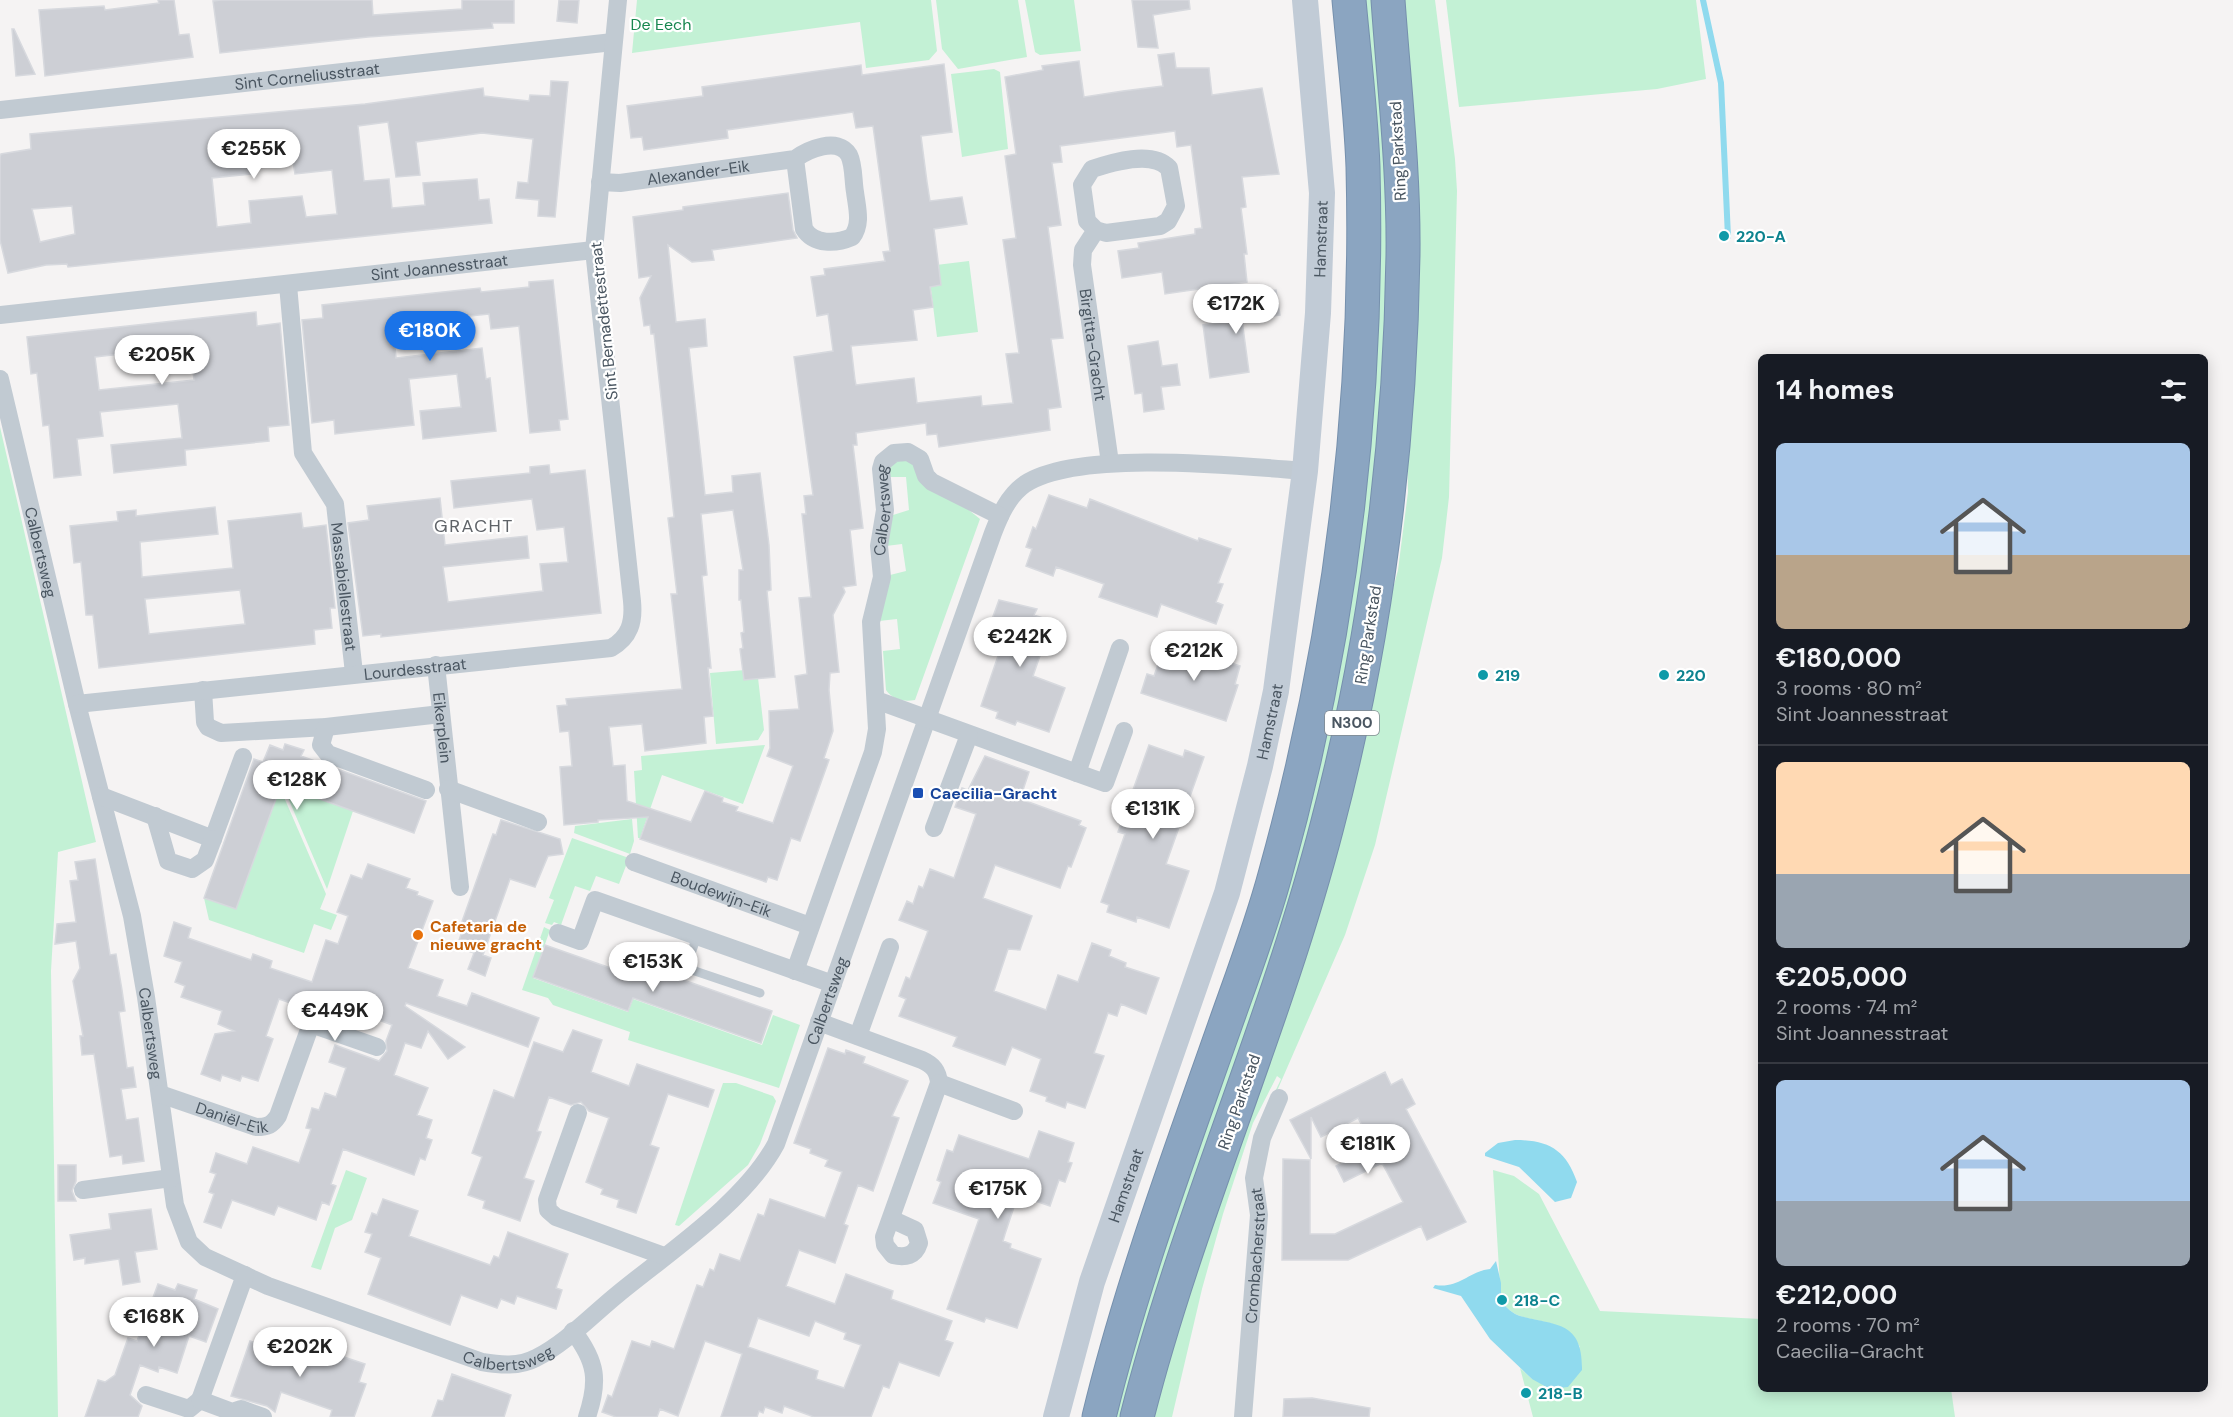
<!DOCTYPE html>
<meta charset="utf-8">
<style>
body{margin:0;font-family:"DM Sans",sans-serif;background:#242831;color:#f1f3f6;height:100vh;display:flex;flex-direction:column;font-size:22px;white-space:nowrap}
*{box-sizing:border-box;margin:0}
p{font-size:20px;color:#9ea1a6}
.icon{flex:none;width:33px;height:33px;fill:none;stroke:currentColor;stroke-width:2;stroke-linecap:round;stroke-linejoin:round}
.map{position:relative;flex:1;overflow:hidden}
.side{position:absolute;left:1758px;top:354px;width:450px;height:1038px;display:flex;flex-direction:column;background:#171b24;border-radius:9px;box-shadow:0 3px 15px #0003}
.side>*{flex:none}
.price{position:absolute;translate:-50% -51px;padding:0 14px;border-radius:21px;background:#fff;color:#222;font-size:20px;line-height:39px;filter:drop-shadow(0 2px 3px #0008)}
.price::after{content:'';position:absolute;left:50%;top:36px;width:18px;height:14px;margin-left:-9px;background:inherit;clip-path:polygon(0 0,100% 0,50% 100%)}
.price.on{background:#1a73e8;color:#fff}
ul{padding:0;list-style:none}
li{display:grid;align-content:center;gap:12px;height:318px;padding:0 18px}
li+li{border-top:2px solid #363941}
li span{display:grid;place-items:center;height:186px;border-radius:9px;color:#555}
li>.icon{margin-inline-start:auto}
span .icon{width:108px;height:108px;fill:#fffc;stroke-width:1}
li b{font-size:26px}
h2{display:flex;justify-content:space-between;align-items:center;height:72px;padding:0 18px;font-size:26px}
.map>svg:first-child{display:block}
</style>
<div class="map">
<svg width="2233" height="1417" viewBox="0 0 2233 1417">
<rect width="100%" height="100%" fill="#f5f3f3"/>
<path fill="#c3f1d5" d="M637,0H931L937,51L929,60L866,68L860,22L632,53Z
M936,0H1018L1027,57L958,69L942,49Z
M1025,0H1074L1081,51L1040,55L1035,52Z
M1359,0H1378L1389,202L1382,443L1347,692L1308,844L1128,1417H1110L1343,613Z
M1398,0H1435L1455,159L1457,191L1449,497L1442,558L1375,845L1345,935L1267,1114L1265,1113L1281,1079L1277,1076L1253,1123L1223,1214L1202,1289L1172,1417H1149L1376,652L1398,570L1408,492Z
M1446,0H1696L1706,79L1657,89L1459,107Z
M994,69L1000,72L1008,149L962,157L951,74Z
M969,261L978,332L937,337L928,266Z
M0,427L96,842L58,852L51,971L58,1417H0Z
M907,460L980,519L915,700C904,702 893,700 886,690L883,651L900,649L897,619L879,621L890,575L906,571L902,544L886,546L893,515L909,510L906,477H890L889,468L895,461Z
M757,669L764,730L758,740L716,744L710,673Z
M765,745L743,804L662,775L640,838H638L634,771L642,770L641,756Z
M283,786L353,811L327,889Z
M280,788L326,894L320,909L337,915L331,930L314,924L304,953L209,920L204,898L236,909Z
M632,819L634,841L630,854L574,833L575,826Z
M572,838L629,858L619,884L596,876L590,891L575,886L561,925L554,922L552,925L545,923L554,900L549,898Z
M544,927L550,930L533,978L628,1012L633,999L762,1045L773,1015L800,1025L779,1088L628,1040L630,1032L553,1005L548,998L522,990Z
M723,1083H736L773,1096L776,1101L760,1144L748,1165L679,1226L675,1225Z
M346,1170L367,1178L352,1220L335,1228L321,1270L311,1267Z
M1493,1170L1514,1176L1539,1194L1600,1311L1761,1319V1389H1951L1955,1417H1533L1520,1368L1532,1379L1580,1347C1564,1320 1546,1324 1520,1316C1513,1314 1506,1307 1501,1302Z"/>
<path fill="#90daee" d="M1515,1140C1549,1140 1566,1150 1577,1182L1571,1198L1555,1202L1519,1167L1485,1156V1153L1498,1143Z
M1496,1261L1501,1283V1302C1506,1307 1513,1314 1520,1316C1555,1326 1583,1320 1582,1370L1568,1387L1550,1389L1532,1379L1490,1339L1461,1296L1433,1288L1435,1285C1458,1289 1470,1271 1490,1269Z"/>
<g fill="none" stroke-linecap="round" stroke-linejoin="round">
<path stroke="#90daee" stroke-width="6" d="M1703,0L1721,83L1728,237"/>
</g>
<path fill="#cdcfd5" stroke="#d7d9de" stroke-width="1.5" fill-rule="evenodd" d="M158,0H174L179,35L189,34L193,57L45,76L39,10L104,6L105,10L159,3Z
M221,0H372L373,15L462,9V0H514V23H492L493,28L368,37L220,53L213,1Z
M559,0H579L577,23L557,21Z
M1132,0H1189L1190,9L1153,15L1158,48L1138,47Z
M12,29H14L35,74L16,76Z
M1174,53L1176,68H1209L1212,95L1262,88L1279,174L1242,177L1246,207L1241,208L1247,254H1244L1247,282L1165,294L1162,272L1122,278L1118,251L1139,248L1138,243L1195,234V229L1202,228L1191,145L1177,147L1175,131L1060,146L1062,162L1052,163L1061,225L1048,227L1063,338L1051,339L1061,407L1048,409L1050,430L939,447L937,434L927,435L926,423L856,433L857,445H853L863,528L850,530L856,585L843,587L845,592L833,615L839,672L830,673L829,690L833,731L824,758L829,760L800,841L791,838L777,880L768,877L766,882L640,839L648,817L598,820V822L564,825L560,767L572,766L569,731L560,732L557,706L567,705L566,699L682,689L671,594H677L668,518L674,517L668,461L654,334H651L650,325L644,326L640,298L651,276L639,278L633,217L683,210V207L788,193L793,230L797,238L712,250L714,260L692,262L668,245L676,322L705,319L707,346L689,348L705,495L733,492L732,476L760,473L769,545L771,590L767,591L775,677L744,680L740,649L743,648L741,633L744,632L741,600H739V570H743L733,510L701,514L707,575L702,576L711,668H708L713,716L704,717L706,743L645,751L642,724L609,727L613,766L625,765L627,801L691,822L705,791L723,798L722,802L738,807L736,811L773,823L793,766L767,756L770,748L769,711L799,709L795,676L807,674L799,598L811,597L802,514H806L804,496L813,495L794,357L833,351L828,314L817,316L811,277L825,275L824,269L885,261L883,252L890,251L873,126L856,128L853,112L727,130L728,138L644,150L642,137L631,138L627,106L703,96L702,87L861,65L862,75L944,64L952,132L921,136L927,182L930,201L962,197L967,224L934,229L941,285L930,287L933,307L913,310L917,340L851,346L855,380L856,385L914,378L917,403L981,396L982,406L1013,403L1006,354L1019,353L1003,240L1016,238L1005,156L1016,154L1005,77L1043,70L1042,66L1079,61L1084,97L1123,91L1163,86L1158,55Z
M551,81L568,82L555,217L538,216L539,200L516,198L518,182L528,183L533,139L482,133L416,142L420,175L396,177L388,122L358,126L364,181L389,179L392,208L425,205L423,183L477,179L479,200L489,199L492,223L68,267L67,264L46,265L8,273L0,240V157L1,154L31,149L30,134L365,104L483,88L484,96L529,101L530,95L550,96ZM288,132L295,174L332,170L337,214L306,217L302,196L249,201L251,223L217,227L212,178L251,174V165L258,166L256,135ZM72,206L75,234L40,242L32,209Z
M553,280L568,419L559,420L560,430L530,433L519,326L491,329L489,314L393,324L396,358L482,348L486,379L490,378L496,431L423,439L420,411L461,407L457,374L409,379L414,425L335,434L334,420L312,423L302,320L323,318L322,305L480,288L481,292L529,287V282Z
M1276,290L1280,315L1242,320L1249,372L1210,378L1203,325L1241,319L1238,295Z
M256,312L257,326L280,323L289,425L268,427L269,441L185,450L186,465L114,473L111,445L182,438L178,404L100,412L103,436L77,439L81,475L54,478L49,425L43,426L37,373L31,374L27,337ZM190,346L194,380L99,390L95,357Z
M1158,341L1162,366L1177,364L1180,385L1161,387L1164,409L1144,412L1142,393L1135,394L1128,346Z
M549,465L550,474L585,470L601,613L381,637V634L363,636L348,523L369,520L367,506L440,498L445,545L527,536L529,558L443,567L448,602L543,591L540,564L568,562L564,527L537,530L532,499L454,508L451,481L530,473V467Z
M1049,495L1087,508L1090,499L1198,541L1199,538L1231,549L1218,583L1223,584L1216,602L1223,605L1216,624L1161,604L1157,617L1099,597L1104,584L1056,567L1053,576L1026,566L1032,549L1026,547L1033,527L1036,529Z
M215,507L218,534L140,542L142,577L233,568L228,521L301,513L303,528L326,525L335,608H330L332,628L314,630L315,644L99,668L93,615H86L81,562L74,563L70,526L118,521L117,512L136,510V516ZM240,590L245,624L149,634L145,599Z
M999,600L1037,609L1034,615L1052,621L1033,676L1065,688L1049,732L1017,721L1015,725L996,718L998,712L981,706L1000,650L983,644Z
M1170,642L1240,666L1235,684L1238,685L1226,721L1141,693L1147,674L1154,676L1160,659L1164,660Z
M285,744L304,750L301,756L426,801L414,833L281,785L236,909L204,898L254,759L263,762L270,745L283,750Z
M1149,745L1183,757L1185,750L1204,757L1166,864L1189,871L1169,928L1137,917L1136,922L1107,912L1109,905L1101,902L1125,834L1118,832Z
M985,756L1029,772L1023,790L1027,791L1023,800L1081,821L1079,825L1086,828L1071,867L1068,866L1060,888L995,865L983,898L1032,916L1020,950L1008,949L994,991L1046,1010L1058,975L1078,982L1092,943L1111,950L1109,956L1126,963L1125,967L1159,978L1146,1014L1121,1004L1117,1016L1108,1013L1094,1053L1104,1056L1085,1108L1067,1102L1065,1108L1046,1101L1047,1097L1030,1091L1041,1059L1012,1047L1005,1065L953,1046L957,1037L899,1016L906,999L899,996L906,977L910,979L928,931L899,920L907,901L913,904L919,886L923,888L930,869L954,878L976,814L955,807L962,788L968,790Z
M501,820L560,839L563,854L548,856L535,887L510,879L483,955L491,958L485,976L468,969L474,953L457,947L462,931L459,930L493,834L496,835Z
M95,859L110,955L116,954L122,990L125,1011L119,1012L127,1068L133,1067L136,1087L121,1089L126,1120L138,1118L144,1161L123,1164L122,1155L110,1157L94,1054L82,1055L80,1036H83L73,981L80,968L76,941L55,944L57,924L76,922L70,881L78,880L75,862Z
M368,864L410,879L406,888L418,892L417,895L433,901L408,968L443,980L437,996L467,1006L472,993L539,1018L528,1047L406,1003L405,1006L465,1047L448,1059L428,1031L421,1048L405,1043L394,1075L428,1088L417,1115L432,1120L426,1138L432,1140L425,1160L420,1158L414,1175L343,1149L331,1184L336,1186L329,1205L322,1202L316,1220L278,1206L274,1215L232,1200L221,1228L204,1222L214,1194L209,1192L216,1174L210,1172L216,1153L247,1164L253,1147L299,1163L311,1129L306,1128L312,1108L319,1110L325,1093L336,1097L346,1068L329,1062L335,1045L379,1061L387,1051L386,1041L392,1025L337,1004L333,1018L279,999L266,1036L273,1039L258,1081L242,1076L240,1081L222,1075L220,1081L201,1074L215,1034L234,1031L218,1024L222,1011L181,997L185,986L175,982L182,962L164,956L174,922L191,928L188,938L251,960L253,954L272,961L270,968L312,982L326,940L338,944L348,916L337,912L351,875L362,879Z
M545,945L639,978L644,966L677,971L675,977L772,1011L761,1043L633,998L628,1011L533,977Z
M573,1030L602,1040L591,1072L629,1086L637,1064L714,1090L708,1107L668,1094L650,1145L659,1148L636,1213L617,1207L619,1200L601,1194L603,1189L586,1182L609,1118L589,1111L581,1102L571,1105L549,1097L537,1131L541,1132L524,1178L534,1181L520,1221L483,1208L485,1201L468,1195L482,1157L472,1153L494,1090L514,1098L534,1042L563,1052Z
M828,1048L845,1054L846,1050L865,1057L863,1063L908,1081L892,1116L899,1118L873,1191L858,1185L844,1224L848,1226L835,1263L799,1250L786,1286L835,1304L846,1274L893,1291L891,1299L952,1321L945,1340L953,1343L939,1376L899,1362L889,1388L883,1386L871,1417H814L784,1406L782,1413L765,1407L763,1413L759,1411L757,1417H721L742,1354L705,1341L678,1416L660,1409L657,1417H616L602,1412L608,1395L612,1397L632,1341L650,1347L652,1341L674,1349L697,1285L703,1287L710,1269L714,1271L720,1254L740,1261L758,1214L764,1216L770,1199L825,1218L842,1172L825,1166L828,1160L810,1153L811,1149L794,1143ZM758,1318L809,1336L815,1321L846,1333L844,1339L861,1345L844,1388L816,1379L818,1371L748,1347Z
M1385,1072L1391,1085L1402,1079L1415,1104L1406,1109L1466,1222L1427,1240L1421,1226L1348,1260H1282L1283,1159L1310,1160V1234H1335L1403,1202L1382,1163L1344,1182L1336,1166L1373,1147L1358,1118L1321,1137L1311,1117V1159L1290,1120Z
M1039,1131L1074,1143L1068,1162L1072,1163L1065,1182L1059,1180L1050,1206L1018,1195L1005,1234L1003,1241L1011,1244L1010,1248L1041,1259L1017,1328L986,1318L984,1322L947,1309L979,1219L933,1203L941,1182L937,1180L947,1150L953,1152L959,1135L1029,1159Z
M58,1165H76V1181L72,1191L76,1201H58Z
M383,1199L418,1211L409,1236L490,1265L494,1256L499,1258L508,1232L568,1254L556,1288L562,1290L556,1309L517,1296L514,1304L501,1299L497,1308L461,1295L450,1325L368,1294L381,1258L365,1252L372,1234L365,1232L372,1213L377,1215Z
M151,1209L157,1249L135,1252L140,1282L123,1285L119,1259L85,1264V1258L74,1260L70,1235L111,1229L109,1214Z
M158,1284L175,1290L178,1284L197,1290L194,1299L218,1309L206,1342L189,1336L177,1373L159,1367L158,1372L140,1365L130,1395L142,1406L138,1417H85L98,1380L105,1382L115,1375L128,1338L137,1341Z
M258,1338L296,1351L299,1342L365,1364L359,1382L366,1384L354,1417H330L332,1410L281,1392L275,1412L267,1406L231,1396L250,1341L256,1343Z
M452,1374L511,1395L504,1417H432L438,1400L443,1401Z
M1312,1398L1370,1408L1369,1417H1283L1284,1399Z"/>
<g fill="none" stroke-linecap="round" stroke-linejoin="round">
<defs>
<path id="highway" d="M1099,1417C1131,1285 1179,1156 1224,1028C1242,977 1261,927 1275,875C1339,646 1369,406 1363,167C1361,112 1354,56 1349,0
M1137,1417C1188,1216 1275,1027 1327,826C1376,640 1400,447 1403,255C1404,170 1394,85 1388,0"/>
</defs>
<use href="#highway" stroke="#7690ad" stroke-width="35"/>
<path stroke="#c1cad2" stroke-width="9" d="M697,936L686,968L760,993"/>
<g stroke="#c1cad2" stroke-width="18">
<path id="s1" d="M0,110L613,42"/>
<path id="s2" d="M600,182L620,183L795,159C807,150 838,136 849,155C854,165 853,181 855,192C857,208 862,224 852,237C836,244 814,245 804,229L795,159"/>
<path id="s3" d="M1096,230L1087,221L1082,185L1092,169C1113,162 1152,150 1169,168L1176,206L1168,221L1160,226L1106,233L1096,230L1083,250L1082,265L1110,463"/>
<path id="s4" d="M288,285L303,453L335,504L354,673"/>
<path id="s5" d="M0,315L594,250"/>
<path id="s6" d="M0,379L77,704L132,916L146,997L175,1205L189,1242L205,1257L268,1286L482,1362C500,1365 519,1367 536,1358C566,1343 592,1315 618,1294C669,1252 745,1202 776,1144L993,533C1000,515 1008,496 1025,484C1078,449 1240,466 1305,471"/>
<path id="s7" d="M436,665L460,887"/>
<path d="M203,690L205,722L208,727L221,733L326,727L441,714"/>
<path d="M876,700L1077,773L1120,648"/>
<path id="s8" d="M77,704L611,648C630,637 634,622 632,601L594,250L618,0"/>
<path d="M326,727L321,745L328,754L426,790"/>
<path d="M1077,773L1105,783L1124,731"/>
<path d="M448,789L538,822"/>
<path d="M101,796L213,839L243,757"/>
<path d="M155,816L168,861L192,869L205,860L213,839"/>
<path d="M934,828L969,735"/>
<path id="s9" d="M634,862L810,926"/>
<path d="M558,933L580,941L595,900L833,984"/>
<path id="s10" d="M795,971L873,752L877,729L871,622L882,577L879,546L885,510L881,469L883,462L894,453L908,452L920,459L926,476L932,482L1000,516"/>
<path d="M819,1022L922,1060C933,1065 938,1071 939,1083L884,1237L885,1245L893,1255C905,1258 915,1256 919,1243L915,1230L891,1219"/>
<path d="M858,1036L890,947"/>
<path d="M939,1083L1014,1111"/>
<path id="s11" d="M160,1094L256,1127C268,1127 272,1125 278,1116L311,1024L377,1047"/>
<path d="M578,1113L547,1200L548,1210L556,1217L664,1256"/>
<path d="M83,1190L171,1178"/>
<path d="M573,1331C597,1362 599,1381 587,1417"/>
<path d="M146,1395L189,1409L200,1400L232,1412L241,1409L263,1417"/>
<path d="M200,1400L245,1275"/>
<path id="s12" d="M1243,1417L1259,1215L1254,1178L1262,1138L1279,1098"/>
</g>
<path stroke="#c1cbd6" stroke-width="26" id="s13" d="M1056,1417L1092,1282L1227,893L1260,766L1276,691L1305,471L1318,313L1322,193L1305,0"/>
<use href="#highway" stroke="#8ba5c1" stroke-width="33"/>
</g>
<g fill="#0f9aa8" stroke="#fff" stroke-width="2">
<circle cx="1724" cy="236" r="6"/>
<circle cx="1483" cy="675" r="6"/>
<circle cx="1664" cy="675" r="6"/>
<circle cx="1502" cy="1300" r="6"/>
<circle cx="1526" cy="1393" r="6"/>
</g>
<rect fill="#1a4fb4" stroke="#fff" stroke-width="2" x="912" y="787" width="12" height="12" rx="3"/>
<circle fill="#e8710a" stroke="#fff" stroke-width="2" cx="418" cy="935" r="6"/>
<g text-anchor="middle" dominant-baseline="central" stroke-width="4.5" stroke-linejoin="round" paint-order="stroke">
<rect fill="#fff" stroke="#808990" stroke-width="1.5" x="1325" y="711" width="54" height="24" rx="4.5"/>
<g font-size="15" font-weight="bold" fill="#4a5661">
<text x="1352" y="723">N300</text>
</g>
<g font-size="16" fill="#17864f" stroke="#fff">
<text x="661" y="24">De Eech</text>
</g>
<g font-size="16" fill="#4a5661" stroke="#fff">
<text stroke="none"><textPath href="#s1" startOffset="309">Sint Corneliusstraat</textPath></text>
<text transform="translate(1398 151) rotate(-93)">Ring Parkstad</text>
<text stroke="none"><textPath href="#s2" startOffset="99">Alexander-Eik</textPath></text>
<text stroke="none"><textPath href="#s13" startOffset="1214">Hamstraat</textPath></text>
<text stroke="none"><textPath href="#s5" startOffset="442">Sint Joannesstraat</textPath></text>
<text transform="translate(604 321) rotate(-96)">Sint Bernadettestraat</text>
<text stroke="none"><textPath href="#s3" startOffset="398">Birgitta-Gracht</textPath></text>
<text stroke="none"><textPath href="#s10" startOffset="477">Calbertsweg</textPath></text>
<text stroke="none"><textPath href="#s6" startOffset="178">Calbertsweg</textPath></text>
<text stroke="none"><textPath href="#s4" startOffset="312">Massabiellestraat</textPath></text>
<text transform="translate(1368 635) rotate(-81)">Ring Parkstad</text>
<text stroke="none"><textPath href="#s8" startOffset="340">Lourdesstraat</textPath></text>
<text stroke="none"><textPath href="#s13" startOffset="728">Hamstraat</textPath></text>
<text stroke="none"><textPath href="#s7" startOffset="63">Eikerplein</textPath></text>
<text stroke="none"><textPath href="#s9" startOffset="93">Boudewijn-Eik</textPath></text>
<text stroke="none"><textPath href="#s6" startOffset="1734">Calbertsweg</textPath></text>
<text stroke="none"><textPath href="#s6" startOffset="672">Calbertsweg</textPath></text>
<text transform="translate(1239 1102) rotate(-71)">Ring Parkstad</text>
<text stroke="none"><textPath href="#s11" startOffset="76">Daniël-Eik</textPath></text>
<text stroke="none"><textPath href="#s13" startOffset="242">Hamstraat</textPath></text>
<text stroke="none"><textPath href="#s12" startOffset="162">Crombacherstraat</textPath></text>
<text stroke="none"><textPath href="#s6" startOffset="1230">Calbertsweg</textPath></text>
</g>
<g font-size="16" font-weight="bold" fill="#0d838f" stroke="#fff" text-anchor="start">
<text x="1736" y="236">220-A</text>
<text x="1495" y="675">219</text>
<text x="1676" y="675">220</text>
<text x="1514" y="1300">218-C</text>
<text x="1538" y="1393">218-B</text>
</g>
<g font-size="16" font-weight="bold" fill="#164399" stroke="#fff" text-anchor="start">
<text x="930" y="793">Caecilia-Gracht</text>
</g>
<g font-size="16" font-weight="bold" fill="#c56008" stroke="#fff" text-anchor="start">
<text x="430" y="926">Cafetaria de<tspan x="430" dy="18">nieuwe gracht</tspan></text>
</g>
<g font-size="18" letter-spacing="1.5" fill="#5f6368" stroke="#fff">
<text x="474" y="526">GRACHT</text>
</g>
</g>
</svg>
<b class="price" style="left:254px;top:180px">€255K</b>
<b class="price" style="left:1236px;top:335px">€172K</b>
<b class="price on" style="left:430px;top:362px">€180K</b>
<b class="price" style="left:162px;top:386px">€205K</b>
<b class="price" style="left:1020px;top:668px">€242K</b>
<b class="price" style="left:1194px;top:682px">€212K</b>
<b class="price" style="left:297px;top:811px">€128K</b>
<b class="price" style="left:1153px;top:840px">€131K</b>
<b class="price" style="left:653px;top:993px">€153K</b>
<b class="price" style="left:335px;top:1042px">€449K</b>
<b class="price" style="left:1368px;top:1175px">€181K</b>
<b class="price" style="left:998px;top:1220px">€175K</b>
<b class="price" style="left:154px;top:1348px">€168K</b>
<b class="price" style="left:300px;top:1378px">€202K</b>
<section class="side">
<h2>14 homes<svg class="icon" aria-label="filters" viewBox="0 0 24 24"><path d="M4 7h16M4 17h16"/><circle cx="9" cy="7" r="2"/><circle cx="15" cy="17" r="2"/></svg></h2>
<ul>
<li><span style="background:linear-gradient(#a9c7e8 60%,#b9a48a 0)"><svg class="icon" aria-label="home" viewBox="0 0 24 24"><path d="M3 11l9-7 9 7M6 9v11h12V9"/></svg></span><div><b>€180,000</b><p>3 rooms · 80 m²</p><p>Sint Joannesstraat</p></div></li>
<li><span style="background:linear-gradient(#ffd9b3 60%,#9aa5b1 0)"><svg class="icon" aria-label="home" viewBox="0 0 24 24"><path d="M3 11l9-7 9 7M6 9v11h12V9"/></svg></span><div><b>€205,000</b><p>2 rooms · 74 m²</p><p>Sint Joannesstraat</p></div></li>
<li><span style="background:linear-gradient(#a9c7e8 65%,#9aa5b1 0)"><svg class="icon" aria-label="home" viewBox="0 0 24 24"><path d="M3 11l9-7 9 7M6 9v11h12V9"/></svg></span><div><b>€212,000</b><p>2 rooms · 70 m²</p><p>Caecilia-Gracht</p></div></li>
</ul>
</section>
</div>
